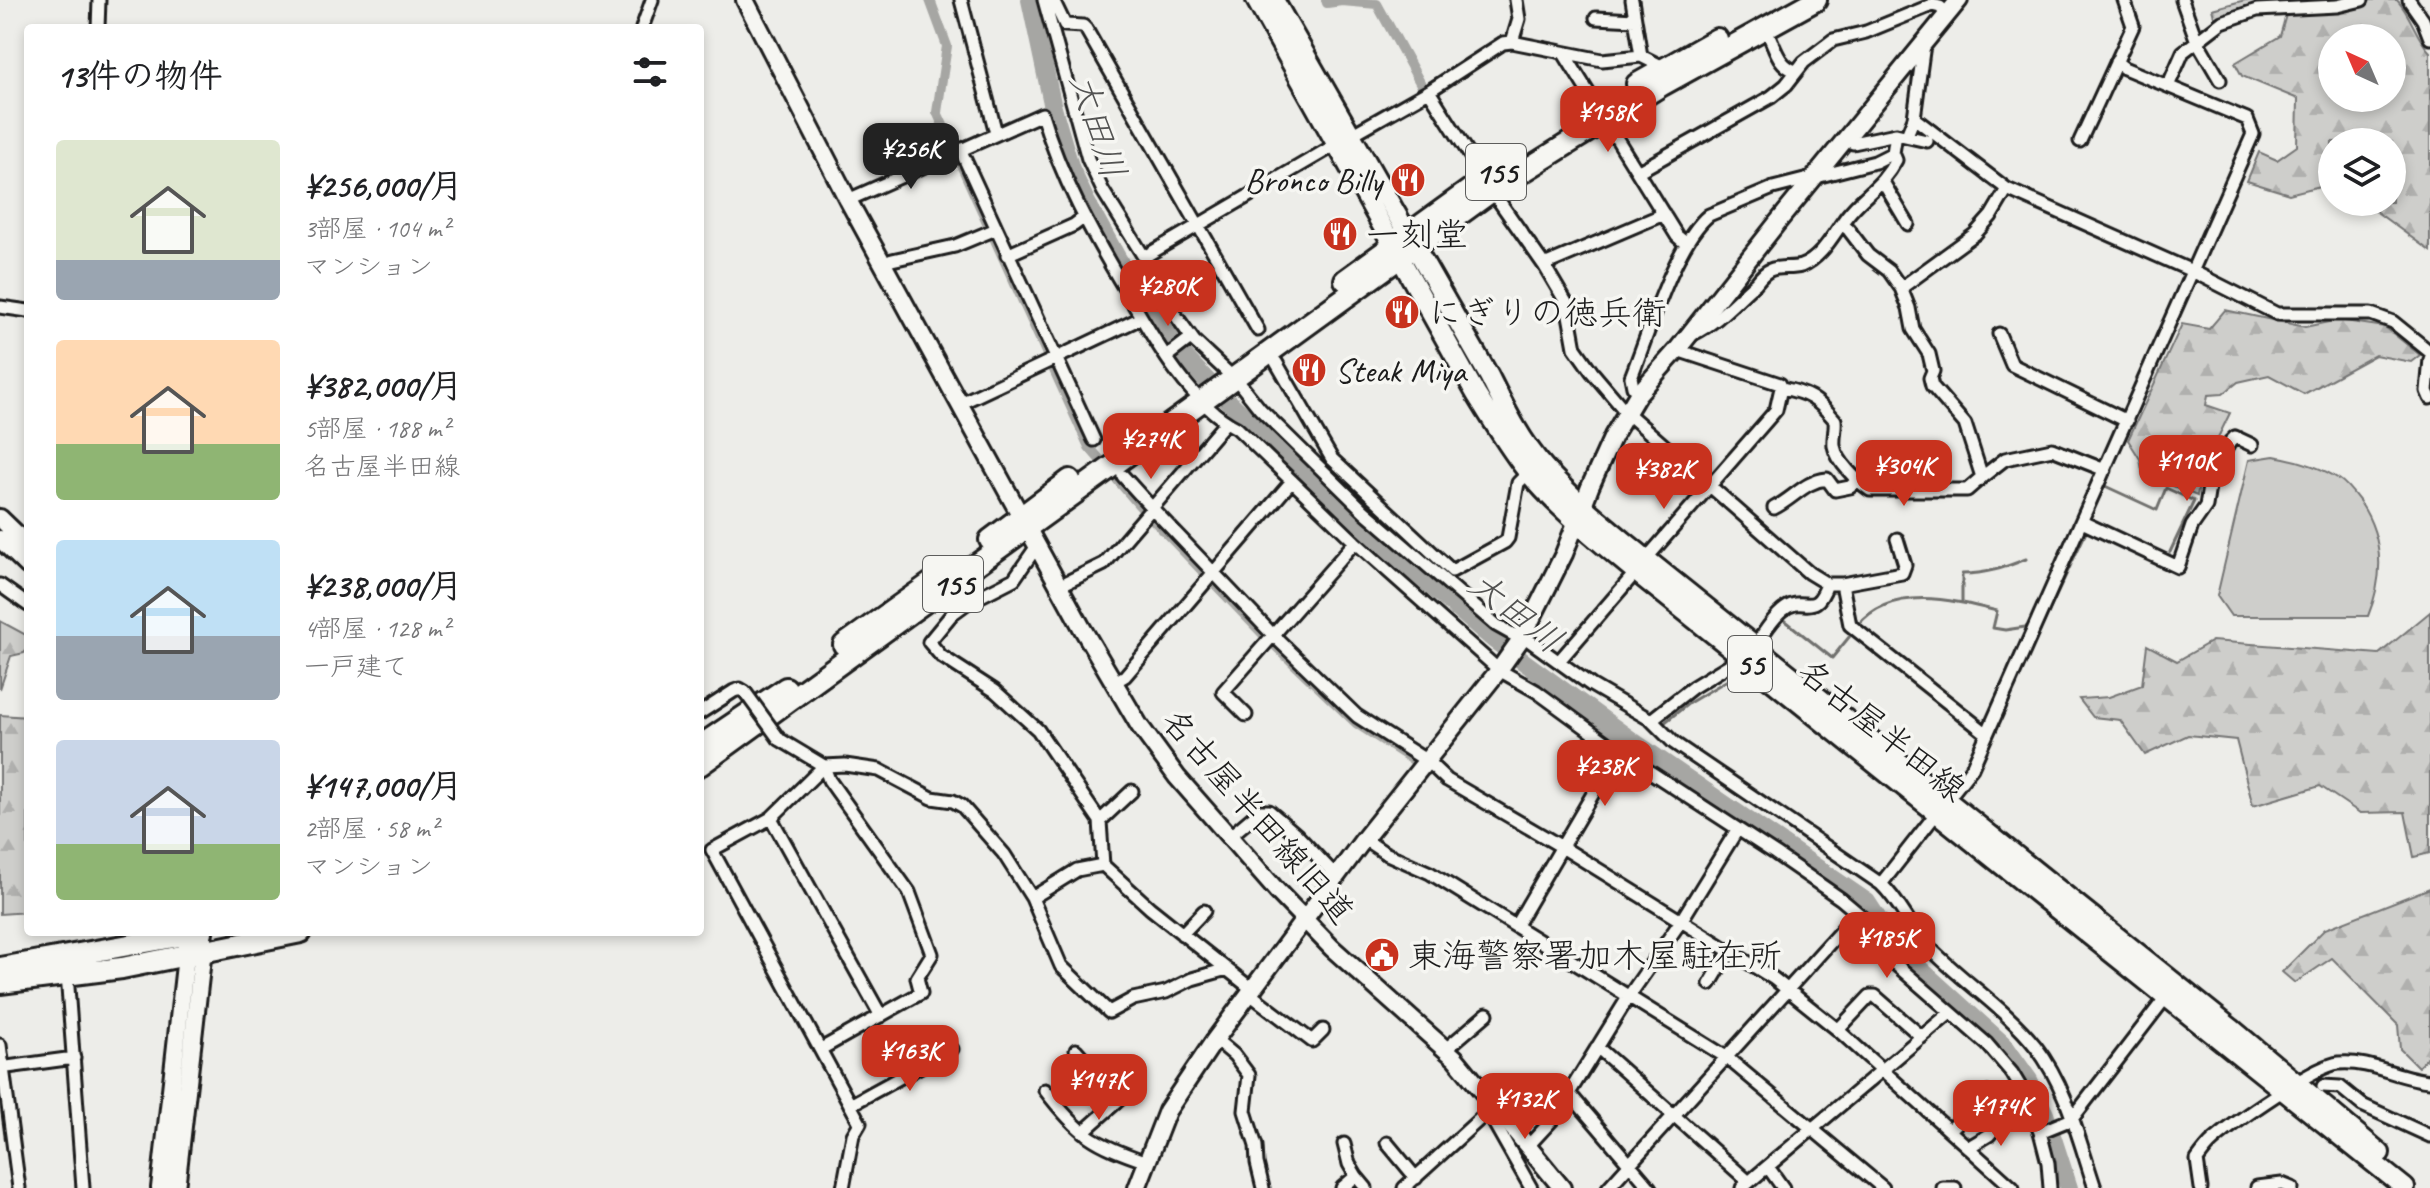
<!DOCTYPE html>
<html lang="ja">
<meta charset="utf-8">
<style>
body{margin:0;font-family:Caveat,"Klee One",sans-serif;background:#f2f2f2;color:#202124;height:100vh;display:flex;flex-direction:column;font-size:30px;white-space:nowrap}
*{box-sizing:border-box;margin:0}
p{font-size:26px;color:#757577}
.icon{flex:none;width:44px;height:44px;fill:none;stroke:currentColor;stroke-width:2;stroke-linecap:round;stroke-linejoin:round}
.map{position:relative;flex:1;overflow:hidden}
.details{position:absolute;left:24px;top:24px;width:680px;height:912px;display:flex;flex-direction:column;background:#fff;border-radius:8px;box-shadow:0 4px 12px #0003}
.details>*{flex:none}
.needle{width:52px;rotate:316deg}
.fabs{position:absolute;left:2318px;top:24px;display:grid;gap:16px}
.fabs a{display:grid;place-items:center;width:88px;height:88px;border-radius:50%;background:#fff;box-shadow:0 4px 12px #0003;font-size:40px}
.price{position:absolute;translate:-50% -68px;padding:0 18px;border-radius:16px;background:#c8321e;color:#fff;font-size:26px;line-height:52px;filter:drop-shadow(0 2px 4px #0008)}
.price::after{content:'';position:absolute;left:50%;top:48px;width:24px;height:18px;margin-left:-12px;background:inherit;clip-path:polygon(0 0,100% 0,50% 100%)}
.price.on{background:#222;color:#fff}
ul{padding:0;list-style:none}
li{display:flex;align-items:center;gap:24px;height:200px;padding:0 32px}
li span{display:grid;place-items:center;flex:none;width:224px;height:160px;border-radius:8px;color:#555}
li>.icon{margin-inline-start:auto}
span .icon{width:96px;height:96px;fill:#fffc;stroke-width:1}
li b{font-size:34px}
h2{display:flex;justify-content:space-between;align-items:center;height:96px;padding:0 32px;font-size:34px}
.map>svg:first-child{display:block}
</style>
<div class="map">
<svg width="2430" height="1188" viewBox="0 0 2430 1188">
<defs>
<pattern id="forest-firs" width="22" height="20" patternUnits="userSpaceOnUse" patternTransform="scale(2)"><rect width="22" height="20" fill="#cececb"/><path d="M5 1l3.5 6h-7zM16 11l3.5 6h-7z" fill="#b0b0ae"/></pattern>
</defs>
<rect width="100%" height="100%" fill="#edede9"/>
<filter id="ink" filterUnits="userSpaceOnUse"><feTurbulence type="fractalNoise" baseFrequency=".0125" numOctaves="2"/><feDisplacementMap in="SourceGraphic" scale="16" xChannelSelector="R" yChannelSelector="G"/><feConvolveMatrix kernelMatrix="1 2 1 2 8 2 1 2 1" color-interpolation-filters="sRGB"/></filter>
<g filter="url(#ink)">
<path fill="url(#forest-firs)" stroke="#757574" stroke-width="2" fill-rule="evenodd" d="M2245,0H2397C2412,16 2415,37 2430,52V251L2363,202H2392V142H2332V183L2289,194L2247,181L2259,152L2277,160L2297,146L2298,99L2242,76L2235,63L2280,36L2289,4L2216,24L2212,9ZM2332,38H2392V98H2332Z
M2225,310L2305,327L2338,320L2385,327L2420,355L2411,362L2375,355L2304,394L2269,375L2238,382L2223,394L2208,395L2206,405L2230,413L2201,472L2197,496L2166,483L2154,485L2143,476L2140,459L2128,440L2182,324L2209,329Z
M2430,612V853L2414,857L2405,812L2360,813L2320,786L2253,806L2236,740L2188,735L2145,755L2120,720L2093,717L2079,699L2109,697L2142,685L2147,645L2177,661L2212,641L2379,654Z
M0,621L28,636V649L24,653L11,656L0,689Z
M0,715L28,717V912L0,914Z
M2430,888V1055L2418,1067L2400,1049L2398,1025L2332,958L2295,983L2282,972L2325,929Z"/>
<path fill="#cececb" stroke="#757574" stroke-width="2" d="M2274,456C2297,460 2319,466 2339,479C2347,484 2354,494 2360,502C2384,538 2384,577 2368,616H2231L2217,596L2249,460Z"/>
<g fill="none" stroke-linecap="round" stroke-linejoin="round">
<path stroke="#6f6f6d" stroke-width="3" d="M2090,515L2105,486L2157,510L2166,488L2194,501L2170,552
M1962,602V574C1986,574 2004,568 2026,559
M1782,618L1832,658L1854,631
M1858,625C1892,584 1953,600 1997,611L1993,628L2005,630L2032,626
M2039,626H2042L2087,530
M1664,723L1689,703L1741,672"/>
<path stroke="#a6a6a3" stroke-width="10" d="M930,0L947,46L937,112L1089,447L1139,505L1263,634L1356,723L1427,769
M1326,0L1327,3L1342,1L1377,4L1423,88"/>
<path stroke="#a6a6a3" stroke-width="18" d="M1030,0L1053,108L1071,169L1086,201L1123,268L1182,354L1212,386L1376,539L1494,640L1634,742L1867,902L1898,949L2004,1045L2029,1080L2045,1114L2069,1188"/>
<defs>
<path id="street" d="M961,0L996,133
M1044,0L1088,159L1103,191L1144,257L1174,313L1194,341L1240,384L1260,409L1364,511L1496,625L1512,634L1523,636L1591,685L1651,720L1674,743L1881,884C1901,903 1910,928 1929,947C1963,982 2006,1009 2036,1047C2067,1087 2079,1141 2095,1188
M1053,0L1065,25L1083,26L1086,29L1258,330
M1632,0L1641,56
M2182,0L2196,39L2220,80
M2409,0L2423,20L2430,38
M1596,18L1635,20
M98,28L99,0
M642,28L652,0
M1765,28C1775,44 1776,64 1795,71
M1512,42L1519,19L1516,0
M1565,55L1677,236L1685,243
M2168,86L2183,52L2222,22L2257,10L2337,6L2362,0
M1429,91L1485,179
M1914,118L2007,189L2192,271L2277,314H2371L2393,322L2430,352
M1351,135L1429,91L1503,43L1512,42L1602,60L1641,56L1665,68
M1907,135L1914,118L1924,44
M1846,139L1853,143L1896,134L1927,141
M2080,141L2133,26L2124,0
M960,149L1094,440
M1639,171L1771,97L1786,85L1804,62L1833,40L1866,32L1932,5L1940,7L1947,14
M1883,182L1908,224
M1492,191L1544,265L1567,304L1575,348L1592,372L1626,412L1809,573L1827,584
M848,200L1042,114C1061,178 1092,234 1126,291C1152,336 1189,404 1237,428L1355,542L1499,670L1536,691L1618,751L1776,854L1841,899L1866,920L1893,962L1987,1044L2012,1073L2024,1093L2040,1132L2048,1163L2050,1188
M1007,255L1074,225L1083,218
M1144,257L1337,144
M883,264L892,260L955,246L996,229
M1544,265L1664,214
M1901,288L1975,234L1991,216L2007,189
M0,307L28,311
M1693,334C1718,322 1735,301 1756,283C1759,279 1765,272 1770,270C1779,266 1791,269 1801,266C1822,258 1834,233 1847,216C1864,194 1882,187 1896,160L1893,153L1896,134
M1999,334L2012,365L2127,421
M1677,350L1780,384L1781,388C1809,393 1817,399 1835,420C1836,429 1833,437 1834,446C1837,462 1857,481 1870,490H1967L1982,477L1965,424L1932,386L1930,378L1933,371L1929,354L1913,329L1909,308L1901,288L1889,271L1868,255L1848,229L1842,225
M1166,357L1188,340
M2430,359L2427,391L2430,398
M1276,362L1332,459L1452,571L1505,542L1508,538L1518,483L1528,473
M1638,394L1633,387L1631,377C1648,335 1676,241 1709,215L1773,188L1875,162L1893,153
M961,403L1141,318
M1226,422L1152,508L1273,635L1357,716L1427,761L1447,780L1562,847L1773,978L1838,1030L2013,1188
M1982,477L2005,459L2052,449L2105,470
M1774,508C1794,498 1805,481 1827,479L1835,490L1850,487L1858,480
M2082,522L2178,567L2192,526L2206,506L2211,474L2230,442L2235,437L2252,445
M1037,546L1014,579L967,603L952,614L929,642L941,656L995,691L1038,730L1100,821L1103,865L1150,908L1253,990
M1646,559L1776,410L1781,388
M1842,584L1902,573L1905,565L1897,539
M0,585L28,605
M1059,586L1104,564L1152,508L1123,476
M1754,647C1763,635 1771,620 1782,611C1803,592 1814,621 1827,584H1842L1850,625L1986,733
M1559,661L1636,572
M1113,683L1125,676L1292,481
M700,713L734,691L740,689L745,692
M1246,715L1223,692L1355,542
M1651,720L1693,687L1742,657
M779,739L824,766L845,765L879,770L932,798L953,801L962,806L1004,854L1032,898L1077,870L1103,865
M824,766L771,818L712,850L860,1123L853,1135L843,1188
M771,818L881,1016
M1100,821L1132,791
M1229,837L1260,811H1269L1297,835L1336,876
M1364,839L1385,853L1430,873L1726,1057L1883,1188
M1881,884L1972,768L2253,134L2247,119L2124,68L2116,62
M1032,898L1061,966L1109,1012L1133,999L1166,992L1192,979L1227,969
M1516,925L1618,751
M1182,934L1204,911
M67,974L83,1188
M1710,984L1729,952
M1250,994L1312,1041L1323,1030
M1838,1030L1870,996H1875L1922,1037
M1215,1039L1234,1055L1249,1075L1245,1111L1256,1146L1257,1163L1263,1188
M0,1045L19,1188
M1597,1047L1749,1182
M821,1049L921,993L917,978L932,954L909,892L829,780L824,766
M1446,1049L1487,1014
M1076,1050L1120,1099L1083,1132
M0,1068L74,1058
M2323,1086L2340,1087L2362,1105L2430,1136
M1045,1090C1079,1135 1094,1144 1147,1162
M1569,1093L1650,1188
M850,1105L952,1049
M1488,1112L1531,1188
M1950,1130L1988,1093
M2040,1132L2072,1119L2166,997
M1387,1143L1416,1178
M1344,1144L1349,1164L1356,1176
M1528,1146L1553,1119L1629,996L1681,921L1737,830
M1969,1147L1989,1135L2004,1117
M1768,1167L1783,1188
M2257,1187L2282,1184L2292,1188
M1342,1188L1356,1176L1366,1188
M1404,1188L1494,1106
M1608,1188L1857,913
M1742,1188L1950,1013
M1943,1188H1955
M2201,1188L2197,1160C2202,1153 2207,1146 2213,1141C2234,1123 2315,1065 2339,1063C2371,1060 2399,1079 2430,1081"/>
<path id="secondary" d="M745,0L848,200L1082,628L1139,725L1177,777L1277,891L1332,948L1455,1058L1562,1188
M0,518L28,545
M0,539L28,566
M160,1188L187,947
M176,1188L204,941
M1137,1188L1167,1111L1214,1041L1364,839L1499,670L1523,636L1564,554L1590,487L1613,436L1638,394L1677,350L1777,223L1959,0"/>
<path id="primary" d="M1256,0L1476,394C1492,420 1508,447 1527,471C1559,510 1599,541 1636,572L2405,1188
M1274,0L1489,376C1505,408 1520,440 1544,467C1575,502 1611,530 1646,559L2231,1028L2380,1153"/>
<path id="highway" d="M1637,84L1717,39
M1345,280L1475,186
M990,540L1070,480
M844,645L938,578
M700,746L786,688
M700,765L1492,191L1662,85L1816,0
M0,968L202,932
M0,983L122,968L301,932"/>
</defs>
<use href="#street" stroke="#1c1c1c" stroke-width="17"/>
<use href="#secondary" stroke="#1c1c1c" stroke-width="22"/>
<use href="#primary" stroke="#1c1c1c" stroke-width="24"/>
<use href="#highway" stroke="#1c1c1c" stroke-width="26"/>
<use href="#street" stroke="#f6f6f2" stroke-width="11"/>
<use href="#secondary" stroke="#f6f6f2" stroke-width="16"/>
<use href="#primary" stroke="#f6f6f2" stroke-width="18"/>
<use href="#highway" stroke="#f6f6f2" stroke-width="20"/>
<defs>
<path id="street-bridge" d="M745,692L779,739"/>
</defs>
<use href="#street-bridge" stroke="#1c1c1c" stroke-width="17" stroke-linecap="butt"/>
<use href="#street-bridge" stroke="#f6f6f2" stroke-width="11"/>
</g>
</g>
<defs>
<symbol id="restaurant-disc" viewBox="-11 -11 22 22"><circle r="9.5" fill="#c8321e" stroke="#f6f6f2"/><path d="M-5-6h1v4h1v-4h1v4h1v-4h1v5L-1.5 .5V6h-2V.5L-5-1ZM5-6V6H3V1.5H1.5Q1.5-4 5-6Z" fill="#fff"/></symbol>
<symbol id="civic-disc" viewBox="-11 -11 22 22"><circle r="9.5" fill="#c8321e" stroke="#f6f6f2"/><path d="M-.6-6.5H3V-4.5H.6V-3L4-1V1h2V6H-6V1h2V-1L-.6-3ZM-1.2 2.5V6h2.4V2.5Z" fill="#fff"/></symbol>
</defs>
<g fill-rule="evenodd">
<use href="#restaurant-disc" x="1388" y="160" width="40" height="40"/>
<use href="#restaurant-disc" x="1320" y="214" width="40" height="40"/>
<use href="#restaurant-disc" x="1382" y="292" width="40" height="40"/>
<use href="#restaurant-disc" x="1289" y="350" width="40" height="40"/>
<use href="#civic-disc" x="1362" y="935" width="40" height="40"/>
</g>
<g text-anchor="middle" dominant-baseline="central" stroke-width="7" stroke-linejoin="round" paint-order="stroke">
<g fill="#f6f6f2" stroke="#5d5d5c" stroke-width="2">
<rect x="1466" y="144" width="60" height="56" rx="6"/>
<rect x="923" y="556" width="60" height="56" rx="6"/>
<rect x="1728" y="636" width="44" height="56" rx="6"/>
</g>
<g font-size="32" font-weight="bold" fill="#1c1c1c">
<text x="1496" y="172">155</text>
<text x="953" y="584">155</text>
<text x="1750" y="664">55</text>
</g>
<g font-size="34" fill="#1c1c1c" stroke="#f6f6f2" text-anchor="start">
<text x="1382" y="180" text-anchor="end">Bronco Billy</text>
<text x="1366" y="234">一刻堂</text>
<text x="1428" y="312">にぎりの徳兵衛</text>
<text x="1335" y="370">Steak Miya</text>
<text x="1408" y="955">東海警察署加木屋駐在所</text>
</g>
<g font-size="34" fill="#1c1c1c" stroke="#f6f6f2">
<text transform="translate(1882 730) rotate(39)">名古屋半田線</text>
<text transform="translate(1258 816) rotate(49)">名古屋半田線旧道</text>
</g>
<g font-size="36" font-style="italic" fill="#535352" stroke="#f6f6f2">
<text transform="translate(1098 126) rotate(72)">大田川</text>
<text transform="translate(1516 612) rotate(38)">大田川</text>
</g>
</g>
</svg>
<div class="fabs">
<a><svg class="needle" viewBox="-14 -14 28 28"><path d="M0-13l5 13h-10z" fill="#e53935"/><path d="M0 13l5-13h-10z" fill="#757577"/></svg></a>
<a><svg class="icon" aria-label="layers" viewBox="0 0 24 24"><path d="M12 4l9 5-9 5-9-5zM3 14l9 5 9-5"/></svg></a>
</div>
<b class="price" style="left:1608px;top:154px">¥158K</b>
<b class="price on" style="left:911px;top:191px">¥256K</b>
<b class="price" style="left:1168px;top:328px">¥280K</b>
<b class="price" style="left:1151px;top:481px">¥274K</b>
<b class="price" style="left:2187px;top:503px">¥110K</b>
<b class="price" style="left:1904px;top:508px">¥304K</b>
<b class="price" style="left:1664px;top:511px">¥382K</b>
<b class="price" style="left:1605px;top:808px">¥238K</b>
<b class="price" style="left:1887px;top:980px">¥185K</b>
<b class="price" style="left:910px;top:1093px">¥163K</b>
<b class="price" style="left:1099px;top:1122px">¥147K</b>
<b class="price" style="left:1525px;top:1141px">¥132K</b>
<b class="price" style="left:2001px;top:1148px">¥174K</b>
<section class="details">
<h2>13件の物件<svg class="icon" aria-label="filters" viewBox="0 0 24 24"><path d="M4 7h16M4 17h16"/><circle cx="9" cy="7" r="2"/><circle cx="15" cy="17" r="2"/></svg></h2>
<ul>
<li><span style="background:linear-gradient(#dfe7d0 75%,#9aa5b1 0)"><svg class="icon" aria-label="home" viewBox="0 0 24 24"><path d="M3 11l9-7 9 7M6 9v11h12V9"/></svg></span><div><b>¥256,000/月</b><p>3部屋 · 104 m²</p><p>マンション</p></div></li>
<li><span style="background:linear-gradient(#ffd9b3 65%,#8fb573 0)"><svg class="icon" aria-label="home" viewBox="0 0 24 24"><path d="M3 11l9-7 9 7M6 9v11h12V9"/></svg></span><div><b>¥382,000/月</b><p>5部屋 · 188 m²</p><p>名古屋半田線</p></div></li>
<li><span style="background:linear-gradient(#bfe0f5 60%,#9aa5b1 0)"><svg class="icon" aria-label="home" viewBox="0 0 24 24"><path d="M3 11l9-7 9 7M6 9v11h12V9"/></svg></span><div><b>¥238,000/月</b><p>4部屋 · 128 m²</p><p>一戸建て</p></div></li>
<li><span style="background:linear-gradient(#c9d6e8 65%,#8fb573 0)"><svg class="icon" aria-label="home" viewBox="0 0 24 24"><path d="M3 11l9-7 9 7M6 9v11h12V9"/></svg></span><div><b>¥147,000/月</b><p>2部屋 · 58 m²</p><p>マンション</p></div></li>
</ul>
</section>
</div>
